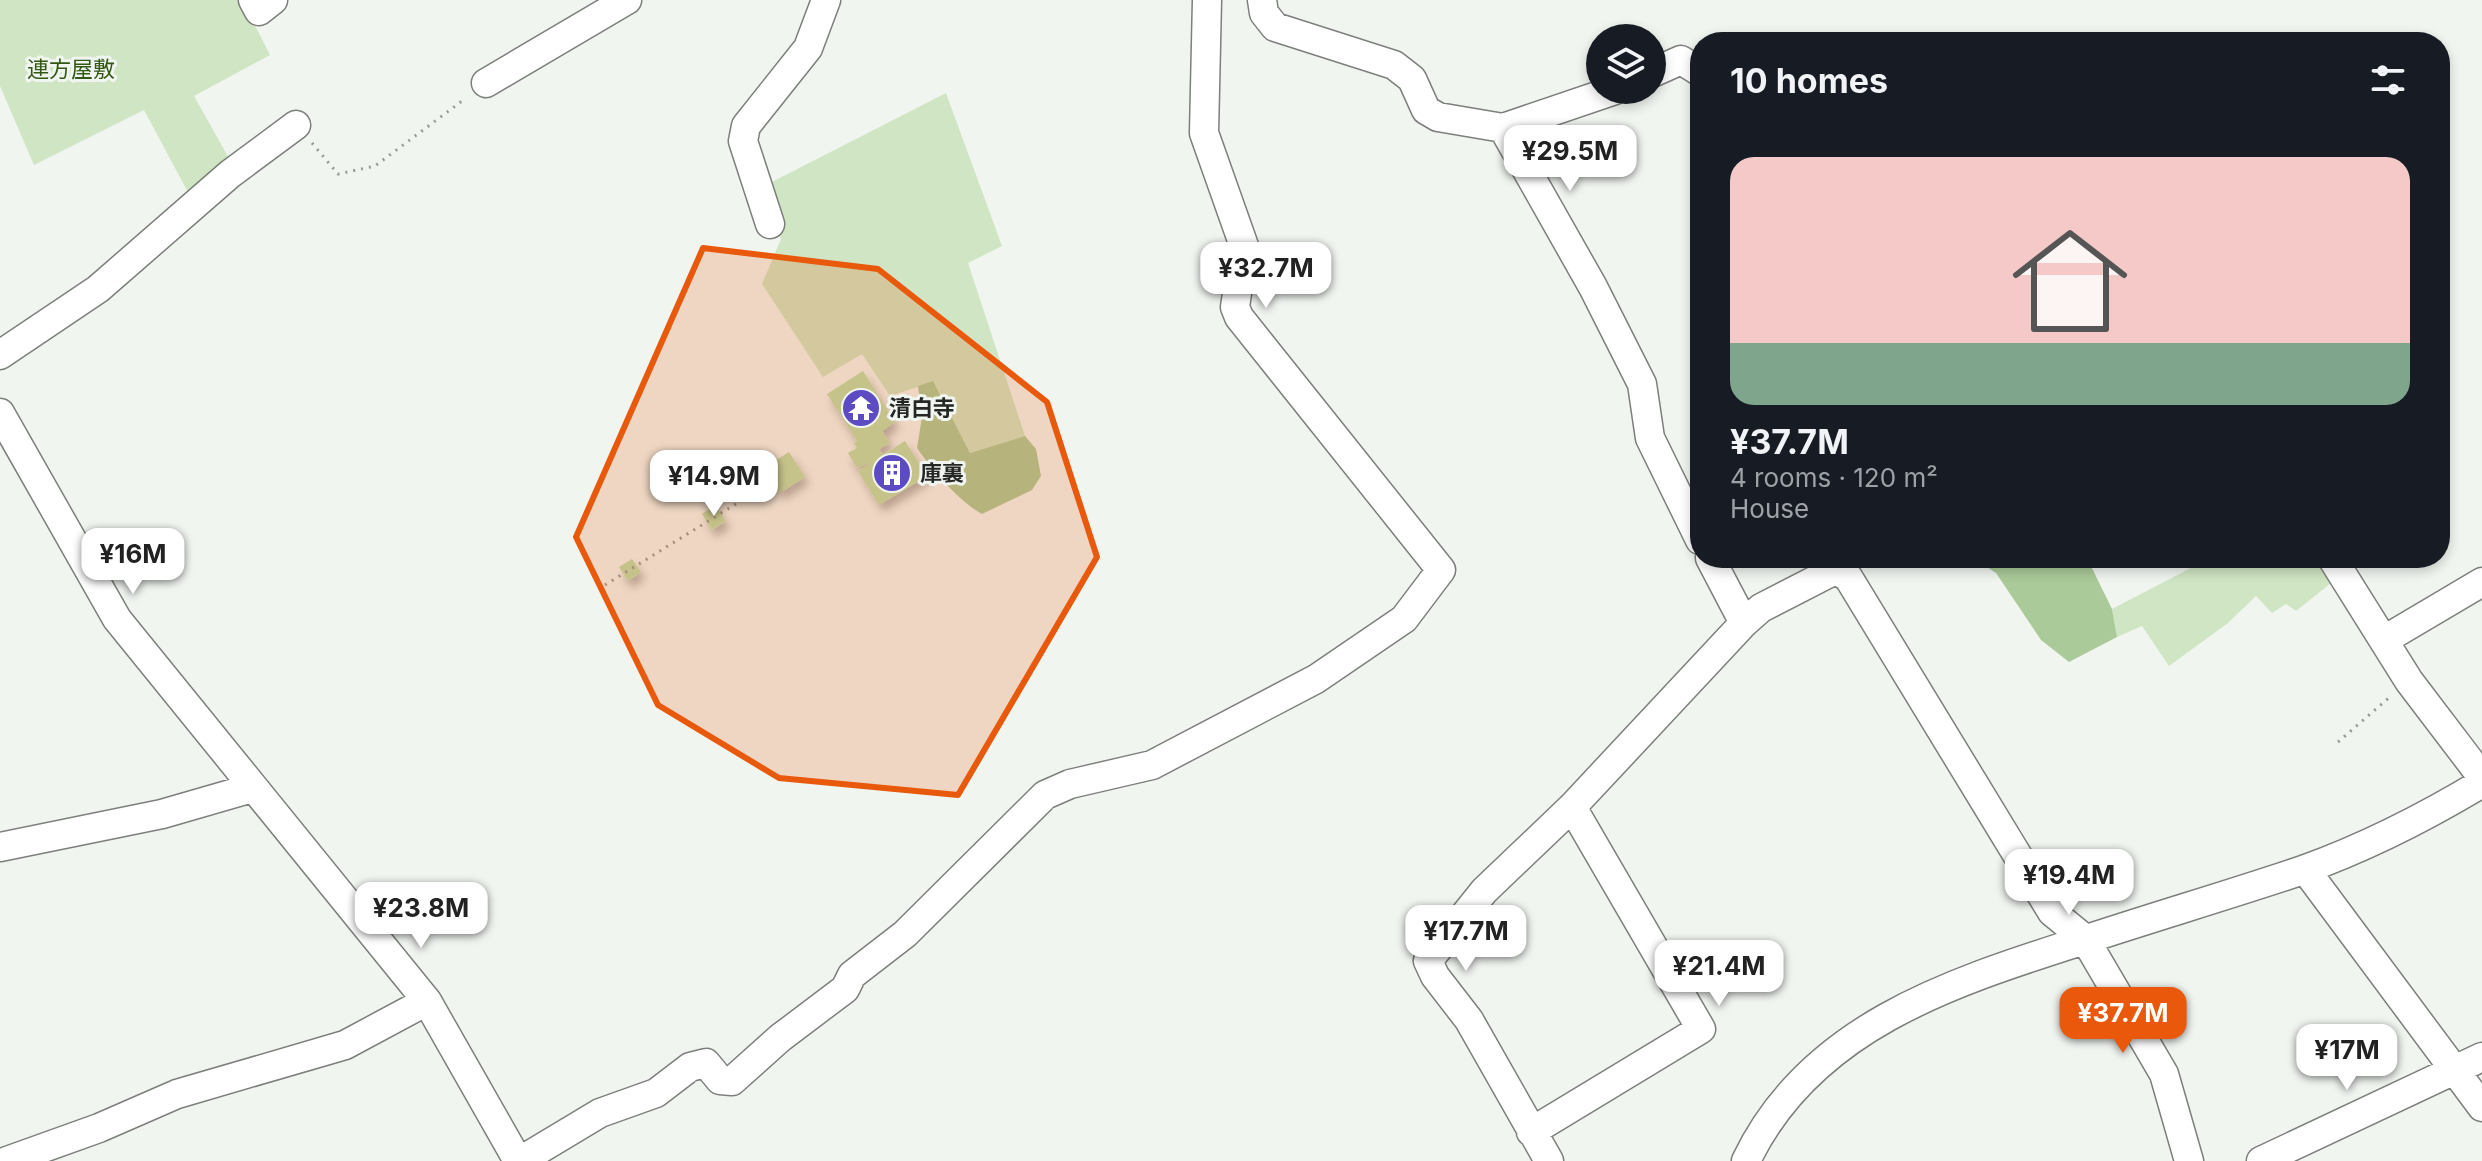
<!DOCTYPE html>
<meta charset="utf-8">
<style>
body{margin:0;font-family:Inter,"Noto Sans JP",sans-serif;background:#242831;color:#f1f3f6;height:100vh;display:flex;flex-direction:column;font-size:30px;white-space:nowrap}
*{box-sizing:border-box;margin:0}
p{font-size:26px;color:#9ea1a6}
.icon{flex:none;width:44px;height:44px;fill:none;stroke:currentColor;stroke-width:2;stroke-linecap:round;stroke-linejoin:round}
.map{position:relative;flex:1;overflow:hidden}
.details{position:absolute;left:1690px;top:32px;width:760px;height:536px;display:flex;flex-direction:column;background:#171b24;border-radius:32px;box-shadow:0 4px 12px #0003}
.details>*{flex:none}
.fabs{position:absolute;left:1586px;top:24px;display:grid;gap:16px}
.fabs a{display:grid;place-items:center;width:80px;height:80px;border-radius:50%;background:#171b24;box-shadow:0 4px 12px #0003;font-size:40px}
.price{position:absolute;translate:-50% -68px;padding:0 18px;border-radius:16px;background:#fff;color:#222;font-size:26px;line-height:52px;filter:drop-shadow(0 2px 4px #0008)}
.price::after{content:'';position:absolute;left:50%;top:48px;width:24px;height:18px;margin-left:-12px;background:inherit;clip-path:polygon(0 0,100% 0,50% 100%)}
.price.selected{background:#ea580c;color:#fff}
ul{padding:0;list-style:none}
li{display:grid;align-content:center;gap:16px;height:424px;padding:0 40px}
li span{display:grid;place-items:center;height:248px;border-radius:24px;color:#555}
li>.icon{margin-inline-start:auto}
span .icon{width:144px;height:144px;fill:#fffc;stroke-width:1}
li b{font-size:34px}
h2{display:flex;justify-content:space-between;align-items:center;height:96px;padding:0 40px;font-size:34px}
.map>svg:first-child{display:block}
</style>
<div class="map">
<svg width="2482" height="1161" viewBox="0 0 2482 1161">
<defs>
<filter id="shadow"><feDropShadow dx="4" dy="7" stdDeviation="4" flood-color="#0004"/></filter>
</defs>
<rect width="100%" height="100%" fill="#f1f5f0"/>
<path fill="#d0e5c4" d="M0,0H242L270,55L194,96L231,162L190,196L144,110L34,165L0,86Z
M946,93L1002,246L968,263L1025,436L970,453L933,382L890,396L862,354L823,377L762,284L781,239L764,186Z
M2210,558H2321L2336,579L2296,611L2286,604L2272,613L2256,596L2228,623L2169,666L2142,626L2117,637L2112,609Z"/>
<path fill="#abca99" d="M933,381L970,453L1025,436L1036,449L1041,476L1032,490L982,514C959,501 933,471 917,448L922,417L918,386Z
M1973,558H2087L2112,609L2117,637L2069,662L2041,640L1996,573Z"/>
<path fill="#bddcab" filter="url(#shadow)" d="M863,371L895,422L882,431L890,443L879,449L883,455L905,441L927,476L879,505L858,471L872,462L857,468L848,453L857,448L854,443L857,441L827,394Z
M789,452L805,477L780,493L764,468Z
M715,505L726,521L712,530L702,514Z
M632,559L641,572L628,581L619,567Z"/>
<g fill="none" stroke-linecap="round" stroke-linejoin="round">
<defs>
<path id="minor" d="M253,0L259,11L273,0
M1262,0L1264,13L1275,27L1394,65L1412,79L1426,110L1438,117L1503,128L1593,287L1642,384L1650,438L1700,540
M1652,73L1681,60L1700,72
M486,83L627,0
M1503,128L1615,90
M770,224L743,141L746,126L808,48L826,0
M0,355L98,289L230,174L296,125
M0,413L117,619L427,1001L518,1161
M1710,558L1744,623
M2332,558L2409,681L2482,777
M2384,640L2482,582
M0,847L162,814L252,788
M2305,869L2482,1107
M1531,1132L1701,1029L1572,807
M7,1161L99,1128L177,1094L345,1045L427,1001
M520,1161L600,1113L656,1093L690,1067L706,1063L720,1080L732,1081L780,1038L845,989L852,975L905,934L1045,795L1070,784L1152,765L1316,679L1404,619L1441,570L1239,317L1235,307L1244,246L1204,133L1207,0
M1549,1161L1469,1020L1435,976L1428,961L1484,891L1572,807L1744,623L1761,608L1835,570L1848,577L2052,912L2085,939L2164,1074L2189,1161
M1746,1161C1809,1028 1950,983 2078,942C2153,917 2229,895 2303,870C2367,847 2424,818 2482,783
M2261,1161L2482,1057"/>
</defs>
<use href="#minor" stroke="#7c7f7b" stroke-width="31"/>
<path stroke="#979a96" stroke-width="3" stroke-dasharray="2 6" stroke-linecap="butt" d="M312,143L338,174L375,166L466,98
M605,585L760,489
M2338,742L2391,696"/>
<use href="#minor" stroke="#fff" stroke-width="28"/>
</g>
<path fill="#e8590c" fill-opacity="0.2" stroke="#e8590c" stroke-width="6" stroke-linejoin="round" d="M703,248L878,269L1047,402L1097,557L958,795L779,778L658,705L576,537Z"/>
<defs>
<symbol id="temple-disc" viewBox="-11 -11 22 22"><circle r="9.5" fill="#5d4bc4" stroke="#f1f5f0"/><path d="M0-6L5-2H3V0L6.5 2.5H4V6H1.5V3h-3V6H-4V2.5H-6.5L-3 0V-2H-5Z" fill="#fff"/></symbol>
<symbol id="building-disc" viewBox="-11 -11 22 22"><circle r="9.5" fill="#5d4bc4" stroke="#f1f5f0"/><path d="M-4-6H4V6H1V3H-1V6H-4ZM-2.5-4.3h1.7v1.8h-1.7ZM.8-4.3h1.7v1.8H.8ZM-2.5-1h1.7V.8h-1.7ZM.8-1h1.7V.8H.8Z" fill="#fff"/></symbol>
</defs>
<g fill-rule="evenodd">
<use href="#temple-disc" x="839" y="386" width="44" height="44"/>
<use href="#building-disc" x="870" y="451" width="44" height="44"/>
</g>
<g text-anchor="middle" dominant-baseline="central" stroke-width="6" stroke-linejoin="round" paint-order="stroke">
<g font-size="22" fill="#325814" stroke="#f1f5f0">
<text x="71" y="69">連方屋敷</text>
</g>
<g font-size="22" font-weight="bold" fill="#262725" stroke="#f1f5f0" text-anchor="start">
<text x="889" y="408">清白寺</text>
<text x="920" y="473">庫裏</text>
</g>
</g>
</svg>
<div class="fabs">
<a><svg class="icon" aria-label="layers" viewBox="0 0 24 24"><path d="M12 4l9 5-9 5-9-5zM3 14l9 5 9-5"/></svg></a>
</div>
<b class="price" style="left:1570px;top:193px">¥29.5M</b>
<b class="price" style="left:1266px;top:310px">¥32.7M</b>
<b class="price" style="left:714px;top:518px">¥14.9M</b>
<b class="price" style="left:133px;top:596px">¥16M</b>
<b class="price" style="left:2069px;top:917px">¥19.4M</b>
<b class="price" style="left:421px;top:950px">¥23.8M</b>
<b class="price" style="left:1466px;top:973px">¥17.7M</b>
<b class="price" style="left:1719px;top:1008px">¥21.4M</b>
<b class="price selected" style="left:2123px;top:1055px">¥37.7M</b>
<b class="price" style="left:2347px;top:1092px">¥17M</b>
<section class="details">
<h2>10 homes<svg class="icon" aria-label="filters" viewBox="0 0 24 24"><path d="M4 7h16M4 17h16"/><circle cx="9" cy="7" r="2"/><circle cx="15" cy="17" r="2"/></svg></h2>
<ul>
<li><span style="background:linear-gradient(#f6c9c9 75%,#7fa58c 0)"><svg class="icon" aria-label="home" viewBox="0 0 24 24"><path d="M3 11l9-7 9 7M6 9v11h12V9"/></svg></span><div><b>¥37.7M</b><p>4 rooms · 120 m²</p><p>House</p></div></li>
</ul>
</section>
</div>
